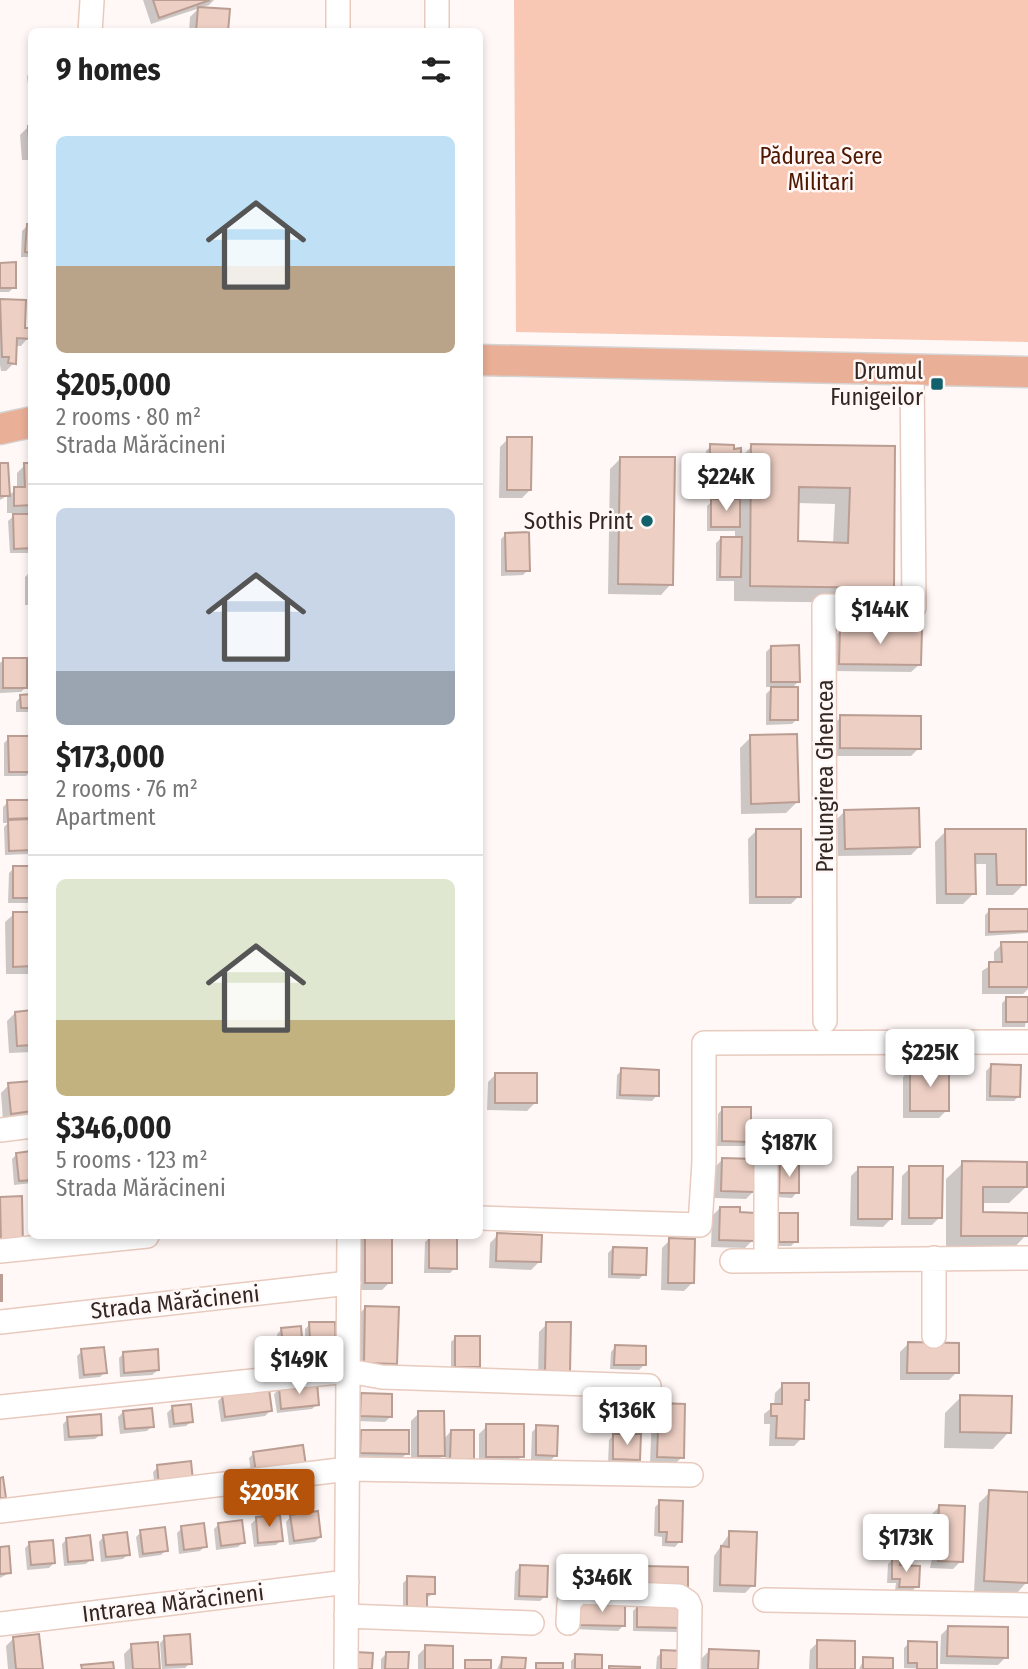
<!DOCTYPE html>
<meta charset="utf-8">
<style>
body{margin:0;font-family:"Fira Sans Condensed",sans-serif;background:#f6f6f6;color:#222;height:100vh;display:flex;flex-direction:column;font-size:26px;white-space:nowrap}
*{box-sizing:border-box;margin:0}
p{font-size:23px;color:#767676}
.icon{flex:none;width:38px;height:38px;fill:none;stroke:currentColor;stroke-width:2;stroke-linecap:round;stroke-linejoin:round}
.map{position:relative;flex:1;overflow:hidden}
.sheet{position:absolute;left:28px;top:28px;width:455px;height:1211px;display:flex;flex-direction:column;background:#fff;border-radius:10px;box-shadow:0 4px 10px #0003}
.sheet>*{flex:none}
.price{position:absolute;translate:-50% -60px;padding:0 16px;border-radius:7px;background:#fff;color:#222;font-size:23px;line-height:46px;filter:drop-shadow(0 2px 4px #0008)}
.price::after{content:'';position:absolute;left:50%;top:42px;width:21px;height:16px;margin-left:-10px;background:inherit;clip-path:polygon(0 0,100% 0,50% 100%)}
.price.current{background:#b45309;color:#fff}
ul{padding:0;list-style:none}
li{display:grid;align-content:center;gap:14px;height:371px;padding:0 28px}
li+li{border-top:2px solid #e0e0e0}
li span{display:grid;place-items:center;height:217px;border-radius:10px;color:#555}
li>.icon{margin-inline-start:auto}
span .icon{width:126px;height:126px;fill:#fffc;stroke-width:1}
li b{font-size:30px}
h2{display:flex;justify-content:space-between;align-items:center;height:84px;padding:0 28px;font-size:30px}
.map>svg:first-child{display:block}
</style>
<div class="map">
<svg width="1028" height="1669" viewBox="0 0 1028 1669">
<rect width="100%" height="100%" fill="#fff8f6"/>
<path fill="#f9c8b4" d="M514,0H1028V342L516,332Z"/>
<path fill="#0003" fill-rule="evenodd" d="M143,0H214L209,5L151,24Z
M198,9L227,32H189L190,17Z
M32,71V109L31,110L27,76Z
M28,127H32V160H22L20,135Z
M27,226H32V257H21L22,231Z
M0,264L14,287L9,292H0Z
M0,301L24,302L23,330H29L32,302V333L21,346H15L14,363L6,371H1L0,365Z
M508,439L530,490L522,498H499L500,447Z
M711,446L733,450L740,458L752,446L894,448L892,587L876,603L734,601V581H716V543L721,538H735V531H707V506L712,501H735V482H706V451ZM797,503L835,504L833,544L796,543Z
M621,458L671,584L661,595L608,594L610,469Z
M32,464V553H10L8,521L17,513H7V496L0,500V465L8,496L17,489V473L25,465Z
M506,534L528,570L523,575L501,576V539Z
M30,572L32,605H25V577Z
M841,630L920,664L911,672L832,671L833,638Z
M771,647L798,682L791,689L797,719L792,724L766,725V694L773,687H766V652Z
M3,660L26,687L21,692L0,693V663Z
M21,696H32V722L29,723L28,712H16V702Z
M841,717L919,748L911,756H832L833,725Z
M751,737L797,802L786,813L741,814L740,748Z
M9,738L31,771L26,776H4V743Z
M32,801V850L28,854L5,855L4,827L8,823H3V807L8,802Z
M845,811L919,847L911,855L838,856L837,819Z
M1024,830V884L1013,895H986V864H974V893L963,904H936L935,842L946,831Z
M756,831L799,896L791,904H749L748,839Z
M14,868H32V899L27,903H8L9,873Z
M990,910H1028V933L985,936V915Z
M14,914H32V974H6L5,922Z
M1002,944H1028V989L1023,994H982V971L994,963V952Z
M1007,998H1028L1025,1027H1002V1003Z
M32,1012V1052L9,1053L7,1021L15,1013Z
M991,1066L1019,1096L1014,1101H986V1071Z
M911,1069L947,1110L939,1118H903V1077Z
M622,1070L657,1095L652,1101L616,1099L617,1075Z
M496,1074L535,1103L527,1111L487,1110L488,1082Z
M32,1083V1118L3,1121L1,1093L9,1085Z
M723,1108L749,1141L744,1146H717L718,1114Z
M32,1153V1183L14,1185L12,1159L17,1154Z
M722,1160L754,1191L746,1199L714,1198V1168Z
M963,1163L1026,1187L1009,1203H982V1214L1026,1235L1010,1252L946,1251V1179Z
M780,1166L797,1192L792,1198L775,1197V1171Z
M859,1168L891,1219L883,1227L850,1226L851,1176Z
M910,1168L940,1217L932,1225H901L902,1176Z
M720,1208L753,1240L745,1248L711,1247L712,1216Z
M780,1215L796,1241L791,1246H774L775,1220Z
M498,1235L539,1262L531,1270L489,1268L490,1243Z
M361,1236H391L390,1282L382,1290H357L358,1239Z
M430,1237L455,1268L450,1273H424L425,1242Z
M670,1240L692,1283L684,1291L661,1290L662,1248Z
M613,1248L644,1274L639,1279L608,1278V1253Z
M366,1307L395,1363L387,1371L356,1370L358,1315Z
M310,1324L334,1355L329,1360L306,1361L305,1329Z
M547,1324L568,1371L538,1379L539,1332Z
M282,1329L302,1350L296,1355L279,1357L277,1334Z
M456,1337L479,1366L473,1371H451V1342Z
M908,1344L957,1372L949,1380H900V1352Z
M616,1346L644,1365L639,1370L610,1369L611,1352Z
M82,1351L105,1372L100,1377L79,1379L77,1356Z
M124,1353L158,1370L152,1375L120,1377L119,1358Z
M783,1385L807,1399L803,1403L802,1438L794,1446H769L770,1424H764V1414L774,1406L775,1393Z
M279,1389L317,1404L312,1409L277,1413L274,1394Z
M361,1394L390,1417L385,1422L356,1421V1399Z
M223,1396L270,1411L265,1416L221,1422L218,1401Z
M961,1397L1009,1432L993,1449L944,1448L945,1413Z
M660,1404L682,1457L674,1465L650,1464L652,1413Z
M172,1408L192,1421L186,1426L169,1428L167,1413Z
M123,1412L152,1426L147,1431L120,1434L118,1417Z
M419,1413L443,1440L451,1431L473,1458L468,1463H446V1452L435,1463H411V1421Z
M68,1419L101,1434L95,1439L64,1441L63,1424Z
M487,1426L522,1456L514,1464H479V1434Z
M537,1427L556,1455L551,1460H531L532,1432Z
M361,1431L407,1453L399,1461L353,1460V1439Z
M614,1435L639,1459L634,1464L608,1463L609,1440Z
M254,1453L304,1465L252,1477L249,1458Z
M189,1463L155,1490L153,1472L158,1467Z
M990,1492L1028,1494L1026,1583L1016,1594L974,1592L979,1503Z
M660,1502L680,1541L675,1547L662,1546V1537L654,1536L655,1507Z
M939,1507L961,1561L953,1569L930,1568L936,1539H931V1515Z
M291,1516L320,1537L315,1542L289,1545L286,1522Z
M256,1519L281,1540L276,1545L254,1547L251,1524Z
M219,1524L243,1542L238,1547L216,1550L214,1529Z
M182,1528L205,1546L200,1551L179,1554L177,1533Z
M141,1532L166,1550L161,1555L139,1558L136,1537Z
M730,1533L753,1585L745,1593L713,1592L714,1556Z
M104,1536L128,1554L123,1559L101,1562L99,1542Z
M67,1539L91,1559L86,1564L64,1566L62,1544Z
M30,1543L54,1563L49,1568L27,1570L25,1548Z
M0,1549L9,1573L0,1578Z
M893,1559L917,1586L912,1591H895L896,1583H887L888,1564Z
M577,1564L614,1565L571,1591L572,1569Z
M520,1567L545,1596L540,1601L514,1600L515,1572Z
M645,1568L686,1569L639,1594L640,1573Z
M408,1578L433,1594L403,1613V1583Z
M638,1606L682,1627L677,1632L633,1631V1611Z
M574,1609L623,1626L618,1631L574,1629Z
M949,1627L1006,1657L998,1665L940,1664L941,1635Z
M14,1638L41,1669H8L6,1646Z
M165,1638L190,1663L185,1668L162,1669L160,1643Z
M818,1642L853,1669H809L810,1650Z
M909,1643L935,1669L904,1668V1648Z
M132,1646L158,1669H125L124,1654Z
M426,1647L451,1669H418V1655Z
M709,1651L757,1669H701V1659Z
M662,1652L682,1669H656L657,1657Z
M386,1654L407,1669H381V1659Z
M576,1656L600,1669H571V1661Z
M502,1659L524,1669H497Z
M864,1659L891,1669H859Z"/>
<path fill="#edcfc4" stroke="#bb9e93" stroke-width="2" fill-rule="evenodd" d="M153,0H210L159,18Z
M198,7L230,9L228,32H196Z
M32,125V153H30L28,126Z
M27,224H32V253L25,252Z
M16,262V288H0V263Z
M0,299L26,300L25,328H31V339L17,338L16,364L8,363L9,357H2Z
M507,437H532L531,490H507Z
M710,444L734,445V449L741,448V477H710Z
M751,444L895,446L894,588L750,586ZM799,487L850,488L848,543L798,541Z
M620,457H675L673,585L618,584Z
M0,463H8L10,496H0Z
M24,463H32V505L14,506V487H25Z
M711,499H740V527H711Z
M13,514H32V548L14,549Z
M529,532L530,571H506L505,533Z
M721,537H742L741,577H720Z
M29,570H32V601H30Z
M840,628L922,629L921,665L839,664Z
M799,645L800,682H771V646Z
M3,658H27V688H3Z
M771,687H798V720H770Z
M32,694V708H21L20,695Z
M840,715L921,716V749L840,748Z
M797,734L799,802L751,804L750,735Z
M8,736H32V772H9Z
M7,800H32V818L8,819Z
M919,808L920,847L845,849L844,810Z
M32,819V850L9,851L8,820Z
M756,829H801V897H756Z
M945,829H1026V885H997L996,854H975L976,894H946Z
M13,866H32V898H13Z
M989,909H1028V931L989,932Z
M13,912H32V966L13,967Z
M1001,942H1028V987H989V962H1002Z
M1006,997H1028V1022H1006Z
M32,1010V1045L17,1046L15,1012Z
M991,1064L1021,1065L1020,1097L990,1096Z
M910,1067H949V1111H910Z
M621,1068L659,1070V1096L620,1095Z
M495,1073H537V1103H495Z
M32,1081V1111L11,1114L8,1083Z
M722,1107H751V1142L722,1141Z
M32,1151V1180L19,1181L16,1153Z
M722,1158L756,1159L755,1192L721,1191Z
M962,1161L1027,1162V1187H983V1212L1028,1213V1236H961Z
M780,1164H799V1193H779Z
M909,1166H943L942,1218H909Z
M858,1167H893L892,1219H858Z
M22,1196L23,1245H1L0,1197Z
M720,1207H740V1212L755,1213L754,1241L719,1240Z
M779,1213H798V1242H779Z
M497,1233L542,1235L541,1262L496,1261Z
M365,1236H392V1283H365Z
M429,1236H457V1269L429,1268Z
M669,1238L695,1239L694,1283H668Z
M613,1247L647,1248L646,1275L612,1274Z
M0,1275H2V1301H0Z
M365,1306L399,1307L397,1364L364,1363Z
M309,1322H335L336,1356H311Z
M546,1322H571L570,1372H545Z
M301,1326L303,1351L284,1353L281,1328Z
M455,1336H480V1367H455Z
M908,1342L959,1343V1373H907Z
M615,1345L646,1346V1365H614Z
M104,1347L107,1373L84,1375L81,1349Z
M158,1349L159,1370L124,1373L123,1352Z
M317,1383L319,1405L281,1409L279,1388Z
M782,1383H809V1400H805L804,1439L776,1438L777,1416H771V1404H782Z
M269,1389L272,1411L225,1417L222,1395Z
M361,1393L392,1394V1417L360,1416Z
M960,1395L1012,1396L1011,1433L960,1432Z
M659,1403L685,1404L684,1458L657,1457Z
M191,1404L193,1422L174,1424L172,1406Z
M152,1408L154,1427L125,1429L123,1411Z
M418,1411H444L445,1456H418Z
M101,1414L102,1435L69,1437L67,1417Z
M486,1424H524V1457H486Z
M536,1425L558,1426L557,1456L536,1455Z
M361,1430H409V1454L360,1453Z
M451,1430H474V1459H450Z
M613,1434H641L640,1460L613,1459Z
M303,1445L306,1466L256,1473L253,1452Z
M191,1461L193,1481L159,1486L157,1465Z
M3,1477L6,1498H0V1478Z
M989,1490L1028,1492V1583L984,1581Z
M659,1500L683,1501L682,1542H666L667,1532H659Z
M939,1505L965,1506L963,1562L938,1561V1546H943L944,1532L938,1531Z
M318,1511L321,1537L294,1541L290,1515Z
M280,1515L283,1541L258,1543L256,1517Z
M242,1520L245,1543L221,1546L218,1523Z
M204,1523L207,1547L184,1550L181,1526Z
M165,1527L168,1551L143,1554L140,1530Z
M729,1531L757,1532L755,1586L720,1585L721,1546L729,1547Z
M127,1532L130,1555L106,1557L103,1535Z
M90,1535L93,1560L68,1562L66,1538Z
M53,1540L55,1563L31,1565L29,1542Z
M9,1546L11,1573L0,1574V1547Z
M892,1558H901L900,1565L920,1566L919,1587H899L900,1579H892Z
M576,1562L615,1563V1588L576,1587Z
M520,1565L548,1566L547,1597L519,1596Z
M645,1566L688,1567V1591L644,1590Z
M407,1576L435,1577V1594H427V1609L407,1608Z
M579,1602L625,1604V1626L578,1625Z
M637,1604L684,1606V1628L637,1627Z
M948,1626L1008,1627V1658L947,1656Z
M39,1634L43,1669H16L13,1637Z
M190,1634L192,1664L166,1665L164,1636Z
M817,1640L855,1641V1669H817Z
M908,1641L937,1642V1669H917V1663H908Z
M158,1642L160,1669H133L131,1644Z
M425,1645L453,1646V1669H425Z
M709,1649L759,1651L758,1669H708Z
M661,1650L684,1651L683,1669H661Z
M355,1652L373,1653L372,1669H354Z
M386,1652H409L408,1669H385Z
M575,1654L602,1655V1669H575Z
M502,1657L526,1658L525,1669H501Z
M863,1657L893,1658V1669H863Z
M465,1660H491V1669H465Z
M113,1662L114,1669H82L81,1665Z
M536,1663H563V1669H536Z
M609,1666L640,1667V1669H609Z"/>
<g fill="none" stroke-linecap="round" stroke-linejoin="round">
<defs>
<path id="minor" d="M338,0V32
M90,32L92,1
M437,32V0
M825,1021L824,606L914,607L912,369
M0,1130L32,1126
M766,1153V1260
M480,1218L700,1225L704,1162V1043L1028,1042
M0,1251L147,1236
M934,1258V1336
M732,1261L1028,1258
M0,1322L349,1283
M0,1407L349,1371L382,1377L649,1386
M0,1511L348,1469L691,1475
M765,1600L1028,1605
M346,1616L532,1623
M568,1623L569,1603L578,1592L679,1596L688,1602L690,1607L689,1669
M0,1624L347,1582
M346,1669L349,1236"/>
<path id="major" d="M480,360L1028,372
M0,429L32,422"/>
</defs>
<use href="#minor" stroke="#e8cabe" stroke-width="26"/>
<use href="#major" stroke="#d6d4d3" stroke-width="33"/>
<use href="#minor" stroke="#fff" stroke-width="23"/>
<use href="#major" stroke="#eaaf97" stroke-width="30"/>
</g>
<g fill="#12606b" stroke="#fff8f6" stroke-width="2.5">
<rect x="930" y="377" width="14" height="14" rx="3.5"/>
<circle cx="647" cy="521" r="7"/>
</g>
<g text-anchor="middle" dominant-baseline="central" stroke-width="5" stroke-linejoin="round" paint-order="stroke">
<g font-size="23" fill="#4e1700" stroke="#fff8f6">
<text x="821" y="156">Pădurea Sere<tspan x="821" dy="26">Militari</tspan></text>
</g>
<g font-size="23" fill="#322722" stroke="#fff8f6" text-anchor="end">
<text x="923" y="371">Drumul<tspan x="923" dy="26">Funigeilor</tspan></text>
<text x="633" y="521">Sothis Print</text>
</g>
<g font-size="23" fill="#322722" stroke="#fff8f6">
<text transform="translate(825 776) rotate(-90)">Prelungirea Ghencea</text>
<text transform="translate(175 1302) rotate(-6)">Strada Mărăcineni</text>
<text transform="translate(173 1603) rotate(-7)">Intrarea Mărăcineni</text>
</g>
</g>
</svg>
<b class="price" style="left:726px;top:513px">$224K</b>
<b class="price" style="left:880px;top:646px">$144K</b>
<b class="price" style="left:930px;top:1089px">$225K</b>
<b class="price" style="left:789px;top:1179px">$187K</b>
<b class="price" style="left:299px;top:1396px">$149K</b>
<b class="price" style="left:627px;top:1447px">$136K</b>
<b class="price current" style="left:269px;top:1529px">$205K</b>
<b class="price" style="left:906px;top:1574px">$173K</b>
<b class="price" style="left:602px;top:1614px">$346K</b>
<section class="sheet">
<h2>9 homes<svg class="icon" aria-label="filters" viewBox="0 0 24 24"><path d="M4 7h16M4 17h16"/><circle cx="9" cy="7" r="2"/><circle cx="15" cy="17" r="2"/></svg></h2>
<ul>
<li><span style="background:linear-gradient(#bfe0f5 60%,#b9a48a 0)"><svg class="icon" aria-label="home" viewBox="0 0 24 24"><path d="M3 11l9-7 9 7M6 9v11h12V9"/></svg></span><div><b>$205,000</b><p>2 rooms · 80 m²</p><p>Strada Mărăcineni</p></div></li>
<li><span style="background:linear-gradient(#c9d6e8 75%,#9aa5b1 0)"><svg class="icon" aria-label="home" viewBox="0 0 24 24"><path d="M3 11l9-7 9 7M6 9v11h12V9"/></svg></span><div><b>$173,000</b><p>2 rooms · 76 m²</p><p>Apartment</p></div></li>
<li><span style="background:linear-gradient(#dfe7d0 65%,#c2b280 0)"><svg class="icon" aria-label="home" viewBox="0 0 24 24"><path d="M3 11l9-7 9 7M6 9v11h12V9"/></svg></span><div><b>$346,000</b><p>5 rooms · 123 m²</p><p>Strada Mărăcineni</p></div></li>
</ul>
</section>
</div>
